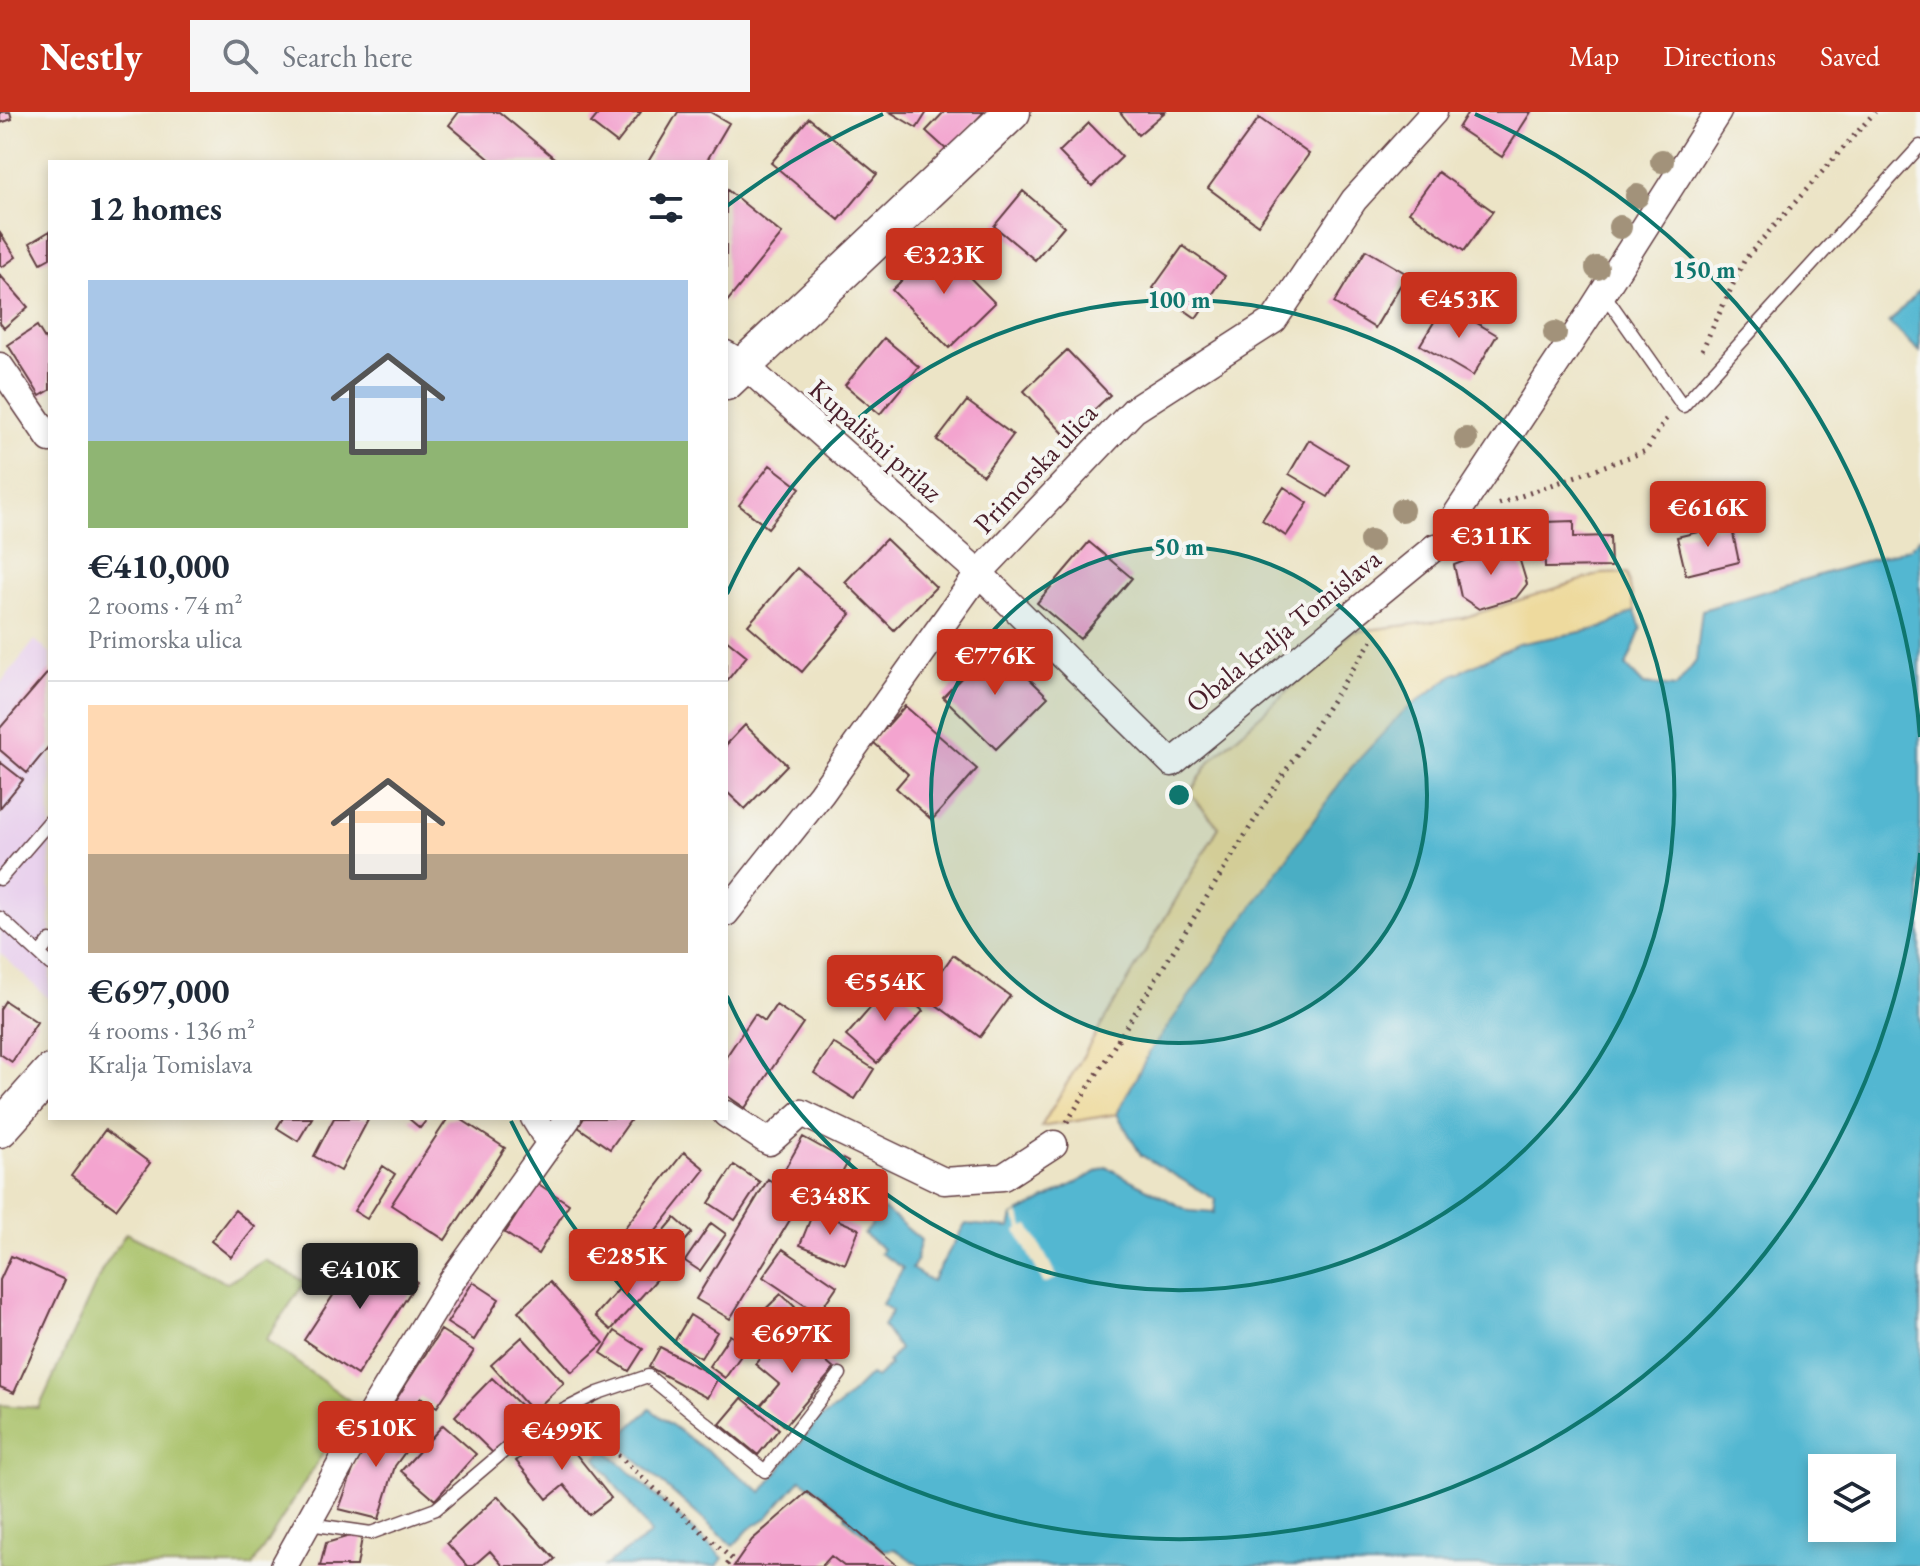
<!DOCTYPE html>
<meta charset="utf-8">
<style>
body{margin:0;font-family:"EB Garamond",serif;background:#f6f6f7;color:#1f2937;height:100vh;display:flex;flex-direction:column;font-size:30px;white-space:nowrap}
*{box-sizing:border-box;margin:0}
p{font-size:26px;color:#747a83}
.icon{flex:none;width:44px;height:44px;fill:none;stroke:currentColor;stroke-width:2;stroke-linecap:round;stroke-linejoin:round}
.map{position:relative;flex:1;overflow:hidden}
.drawer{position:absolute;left:48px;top:48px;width:680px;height:960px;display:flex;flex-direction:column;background:#fff;border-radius:0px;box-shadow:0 4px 12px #0003}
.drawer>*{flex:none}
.tools{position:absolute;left:1808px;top:1342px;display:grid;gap:16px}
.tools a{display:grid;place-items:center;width:88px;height:88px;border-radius:0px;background:#fff;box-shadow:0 4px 12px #0003;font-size:40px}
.price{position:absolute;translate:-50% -68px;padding:0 18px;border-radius:8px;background:#c8321e;color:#fff;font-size:26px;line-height:52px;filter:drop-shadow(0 2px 4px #0008)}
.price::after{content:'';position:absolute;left:50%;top:48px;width:24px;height:18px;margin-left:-12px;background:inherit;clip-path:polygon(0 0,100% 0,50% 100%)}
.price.selected{background:#222;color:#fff}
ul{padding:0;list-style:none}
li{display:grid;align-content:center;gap:16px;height:424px;padding:0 40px}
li+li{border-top:2px solid #e0e1e3}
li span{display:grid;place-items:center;height:248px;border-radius:0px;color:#555}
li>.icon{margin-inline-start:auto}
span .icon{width:144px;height:144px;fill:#fffc;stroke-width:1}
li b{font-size:34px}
h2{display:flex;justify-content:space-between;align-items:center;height:96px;padding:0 40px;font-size:34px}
header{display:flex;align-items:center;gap:48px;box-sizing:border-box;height:112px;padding:0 40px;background:#c8321e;color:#fff}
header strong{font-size:38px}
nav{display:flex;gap:44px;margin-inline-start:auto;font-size:28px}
.search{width:560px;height:72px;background:#f6f6f7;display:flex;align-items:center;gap:20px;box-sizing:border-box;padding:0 28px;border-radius:0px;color:#747a83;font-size:30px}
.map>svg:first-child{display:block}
</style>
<header>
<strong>Nestly</strong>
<div class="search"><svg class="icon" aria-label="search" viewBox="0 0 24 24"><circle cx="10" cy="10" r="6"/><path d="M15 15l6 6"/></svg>Search here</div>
<nav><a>Map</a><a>Directions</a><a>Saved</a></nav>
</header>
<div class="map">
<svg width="1920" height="1454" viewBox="0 0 1920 1454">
<rect width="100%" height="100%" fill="#f6f6f2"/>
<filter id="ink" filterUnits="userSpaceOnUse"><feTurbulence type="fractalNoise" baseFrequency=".0125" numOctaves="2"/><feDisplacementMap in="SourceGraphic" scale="16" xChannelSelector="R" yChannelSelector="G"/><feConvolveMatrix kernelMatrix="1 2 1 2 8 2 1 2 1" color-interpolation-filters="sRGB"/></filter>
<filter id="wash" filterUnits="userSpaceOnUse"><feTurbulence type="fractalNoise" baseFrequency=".006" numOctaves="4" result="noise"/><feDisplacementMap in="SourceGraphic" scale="32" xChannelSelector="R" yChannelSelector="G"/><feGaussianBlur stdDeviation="1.8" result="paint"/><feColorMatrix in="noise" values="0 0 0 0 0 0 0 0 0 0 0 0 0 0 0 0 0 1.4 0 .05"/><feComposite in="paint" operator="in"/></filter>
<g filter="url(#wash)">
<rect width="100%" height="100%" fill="#ece4c6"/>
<path fill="#e9d2ed" d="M35,528L50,541V888L0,841V572Z"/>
<path fill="#a6bf64" stroke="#786f48" stroke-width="2" d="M126,1121L227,1171L265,1148L305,1170L266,1228L354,1292L252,1454H0V1293L39,1296L102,1158Z"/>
<path fill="#eeda9e" stroke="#9c7c64" stroke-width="2" d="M1627,461L1635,499L1602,516L1518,532L1453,563L1402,601L1350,657L1149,941L1117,1002L1041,1015L1219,715L1190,682L1210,649L1352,520L1463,506L1601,462Z"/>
<path fill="#53b7d1" stroke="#4e6b7e" stroke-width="2" fill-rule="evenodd" d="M1920,177V240L1889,211Z
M1920,426V1454H920L895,1437L883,1438L845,1406L846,1402L822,1382L801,1367L768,1405L749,1417L733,1434L615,1329L650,1297L762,1380L818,1308L838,1295L870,1263L876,1266L890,1253L888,1250L899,1237L883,1214L892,1199L882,1192L903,1156L880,1141L883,1137L864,1122L884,1097L921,1128L916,1146L917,1148L912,1157L932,1169L965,1112L1010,1116L1013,1104L1106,1055L1189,1099L1214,1101L1216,1088L1141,1043L1117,1002L1149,941L1350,657L1402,601L1453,563L1518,532L1602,516L1635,499L1641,517L1626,554L1643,572L1676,575L1696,549L1702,498L1910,436ZM1822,1356H1882V1416H1822Z
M605,1337L723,1446L717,1454H605L651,1422L596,1346Z"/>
<path fill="#ece4c6" d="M1019,1101L1024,1115L1029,1113L1058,1166L1044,1172L1016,1119L1020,1116L1013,1104Z"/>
<g id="blocks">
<path fill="#f3a4cf" d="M0,0H10L12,7L0,11Z
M459,0H499L559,50H493L449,13Z
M600,0H641L617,31L591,11Z
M678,0H710L729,11L706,50H648Z
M890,0H927L917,16Z
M944,0H984L948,39L926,19Z
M1120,0H1165L1138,23Z
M1468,0H1531L1502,45L1458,16Z
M809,6L877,62L839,108L771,51Z
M1259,6L1309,42L1258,113L1208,76Z
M1089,11L1122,45L1092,74L1059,40Z
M1438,60L1493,99L1464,139L1409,100Z
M726,77L782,122L726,191Z
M1023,79L1064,114L1035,148L994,114Z
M50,119V146L41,151L30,131Z
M0,121L16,145L2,155L0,153Z
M938,133L995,191L949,236L892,178Z
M1183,134L1225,164L1196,206L1153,176Z
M1366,138L1407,162L1375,216L1334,191Z
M0,163L28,195L4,216L0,211Z
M1445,192L1497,223L1473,264L1420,233Z
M37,214L50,235V278L40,284L8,233Z
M884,226L919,255L880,302L845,273Z
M1067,238L1110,283L1066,324L1024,279Z
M967,289L1013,323L983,363L937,328Z
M1309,328L1348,352L1328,385L1289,362Z
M770,353L800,376L768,416L739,393Z
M1284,375L1308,391L1286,424L1262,408Z
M1574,409V425L1610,424L1611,455L1545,456L1544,410Z
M1731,412L1739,450L1686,463L1677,425Z
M886,427L936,475L894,518L845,470Z
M1514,429L1527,472L1516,486L1479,497L1461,485L1454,453Z
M1089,430L1132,466L1080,527L1037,491Z
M797,456L851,502L802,560L748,513Z
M726,527L747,544L726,570Z
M994,532L1048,585L996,637L943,585Z
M50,558V633L27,661L0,638V616Z
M905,594L977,657L932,708L896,676L908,662L873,630Z
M745,613L787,653L745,697L726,679V633Z
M0,650L23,668L0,696Z
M953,843L1010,884L980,925L924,884Z
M892,871L923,899L877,951L846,924Z
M5,889L37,910L12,950L0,942V897Z
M776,893L803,911L745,996L726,983V945L755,902L765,909Z
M833,931L874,957L855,987L814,961Z
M283,1006H312L298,1029L277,1016Z
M334,1006H365L368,1008L341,1059L314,1044Z
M408,1006H428L420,1016Z
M448,1006H459L505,1036L445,1128L391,1093Z
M584,1006H632L610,1037L578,1015Z
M105,1018L150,1051L116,1097L71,1064Z
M803,1025L848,1050L827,1089L781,1064Z
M684,1040L705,1057L640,1139L619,1123Z
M734,1053L760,1070L735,1108L709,1091Z
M383,1054L395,1062L367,1107L354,1099Z
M768,1067L802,1088L730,1207L696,1187Z
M537,1071L569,1092L538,1142L505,1121Z
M235,1098L255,1115L231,1145L211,1129Z
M814,1098L859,1117L845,1152L800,1133Z
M675,1106L692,1121L664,1153L647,1139Z
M711,1111L726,1122L700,1159L685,1149Z
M364,1136L417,1170L357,1263L304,1228Z
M783,1137L837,1174L818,1202L763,1165Z
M11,1144L65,1168L14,1281L0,1275V1168Z
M642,1151L658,1166L611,1218L595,1204Z
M473,1170L499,1187L474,1228L447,1211Z
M550,1170L604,1231L572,1260L518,1199Z
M781,1182L795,1195L756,1233L743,1219Z
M690,1203L717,1220L701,1246L674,1230Z
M786,1215L834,1257L785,1314L761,1293L779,1272L755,1252Z
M441,1218L474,1239L437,1295L421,1285L408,1304L392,1294Z
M615,1219L643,1237L629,1259L601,1241Z
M730,1223L747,1235L725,1266L709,1254Z
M522,1225L564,1271L533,1300L491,1253Z
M660,1235L718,1266L707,1286L649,1255Z
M492,1266L531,1303L494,1342L455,1304Z
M742,1286L779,1317L758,1343L720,1312Z
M383,1304L416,1325L395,1354L379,1407L339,1397L358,1344Z
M443,1313L476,1342L435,1388L401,1359Z
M556,1317L611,1386L589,1403L564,1373L547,1387L516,1349Z
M807,1380L853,1416L898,1454H844L831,1444L822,1454H734L752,1428Z
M498,1384L555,1447L547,1454H503L490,1439L473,1454H467L447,1431Z
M363,1420L357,1454H320L326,1431Z"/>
</g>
</g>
<g filter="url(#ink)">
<use href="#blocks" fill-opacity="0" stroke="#623d42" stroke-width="2"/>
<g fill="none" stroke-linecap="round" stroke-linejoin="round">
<defs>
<path id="service" d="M1604,182L1683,294L1920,34
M0,767L50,709
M0,806L50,852
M39,842L50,829
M309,1412L371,1421L436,1397L536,1312L598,1281L648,1264L765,1359L840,1262"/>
<path id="minor" d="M726,242L744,253L979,461L1172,651L1435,435
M0,254L50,327
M1452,409L1592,198L1718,0
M726,801L821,682L979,461L1134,298L1274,208L1354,88L1434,0
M726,1002L769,1030L802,1001L944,1069L1003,1065L1054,1032
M534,1006L550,1032
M284,1454L348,1339L451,1170L568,1006"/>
<path id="secondary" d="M726,270L1012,0
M0,1017L50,961"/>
</defs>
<use href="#service" stroke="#623d42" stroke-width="15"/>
<use href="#minor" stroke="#623d42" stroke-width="29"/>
<use href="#secondary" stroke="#623d42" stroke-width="39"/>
<path stroke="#623d42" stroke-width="5" stroke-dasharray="2 6" stroke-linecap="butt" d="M1702,238L1745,147L1875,0
M1499,392L1646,339L1666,307
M1067,1010L1277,672L1374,525
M585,1309L588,1316L732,1447L726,1454"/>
<use href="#service" stroke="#fff" stroke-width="12"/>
<use href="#minor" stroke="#fff" stroke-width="26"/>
<use href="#secondary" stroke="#fff" stroke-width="36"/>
</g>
<g fill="#a2927a">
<circle cx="1662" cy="49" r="12"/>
<circle cx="1637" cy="84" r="12"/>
<circle cx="1620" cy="115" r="12"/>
<circle cx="1597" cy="156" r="12"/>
<circle cx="1555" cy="221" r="12"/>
<circle cx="1466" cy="327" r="12"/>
<circle cx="1402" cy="398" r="12"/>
<circle cx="1371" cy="429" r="12"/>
</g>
</g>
<circle cx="1179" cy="683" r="248" fill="#0f766e" fill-opacity=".12"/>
<g fill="none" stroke="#0f766e" stroke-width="4">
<circle cx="1179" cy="683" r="248"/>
<path d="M727 482A495 495 0 1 1 727 884"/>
<path d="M1920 741A743 743 0 0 1 511 1009M727 94A743 743 0 0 1 883 2M1475 2A743 743 0 0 1 1920 625"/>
</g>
<g text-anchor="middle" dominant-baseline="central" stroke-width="8" stroke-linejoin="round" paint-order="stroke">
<g font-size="28" fill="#4a1f2b" stroke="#f6f6f2">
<text transform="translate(876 328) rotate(42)">Kupališni prilaz</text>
<text transform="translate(1035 356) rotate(-47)">Primorska ulica</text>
<text transform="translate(1283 518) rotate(-39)">Obala kralja Tomislava</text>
</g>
</g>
<circle cx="1179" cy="683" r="12" fill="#0f766e" stroke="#f6f6f2" stroke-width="4"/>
<g font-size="24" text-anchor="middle" font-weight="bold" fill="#0f766e" stroke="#f6f6f2" stroke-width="8" stroke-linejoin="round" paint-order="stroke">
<text x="1704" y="166">150 m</text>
<text x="1179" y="196">100 m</text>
<text x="1179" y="443">50 m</text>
</g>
</svg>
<div class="tools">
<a><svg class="icon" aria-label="layers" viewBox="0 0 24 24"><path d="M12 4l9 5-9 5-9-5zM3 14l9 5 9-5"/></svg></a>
</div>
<b class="price" style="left:944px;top:184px">€323K</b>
<b class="price" style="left:1459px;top:228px">€453K</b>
<b class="price" style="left:1708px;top:437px">€616K</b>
<b class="price" style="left:1491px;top:465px">€311K</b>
<b class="price" style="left:995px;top:585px">€776K</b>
<b class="price" style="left:885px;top:911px">€554K</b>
<b class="price" style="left:830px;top:1125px">€348K</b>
<b class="price" style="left:627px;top:1185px">€285K</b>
<b class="price selected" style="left:360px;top:1199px">€410K</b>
<b class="price" style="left:792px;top:1263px">€697K</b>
<b class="price" style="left:376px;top:1357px">€510K</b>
<b class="price" style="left:562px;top:1360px">€499K</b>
<section class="drawer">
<h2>12 homes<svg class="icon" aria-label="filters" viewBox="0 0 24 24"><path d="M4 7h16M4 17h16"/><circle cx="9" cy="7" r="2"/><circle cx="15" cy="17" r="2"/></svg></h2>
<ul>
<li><span style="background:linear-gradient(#a9c7e8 65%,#8fb573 0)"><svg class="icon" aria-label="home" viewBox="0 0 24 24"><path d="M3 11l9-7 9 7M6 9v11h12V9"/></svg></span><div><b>€410,000</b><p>2 rooms · 74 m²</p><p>Primorska ulica</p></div></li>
<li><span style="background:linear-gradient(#ffd9b3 60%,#b9a48a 0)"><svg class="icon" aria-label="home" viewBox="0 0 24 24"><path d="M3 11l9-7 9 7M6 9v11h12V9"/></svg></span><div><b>€697,000</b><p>4 rooms · 136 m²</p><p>Kralja Tomislava</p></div></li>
</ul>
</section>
</div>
